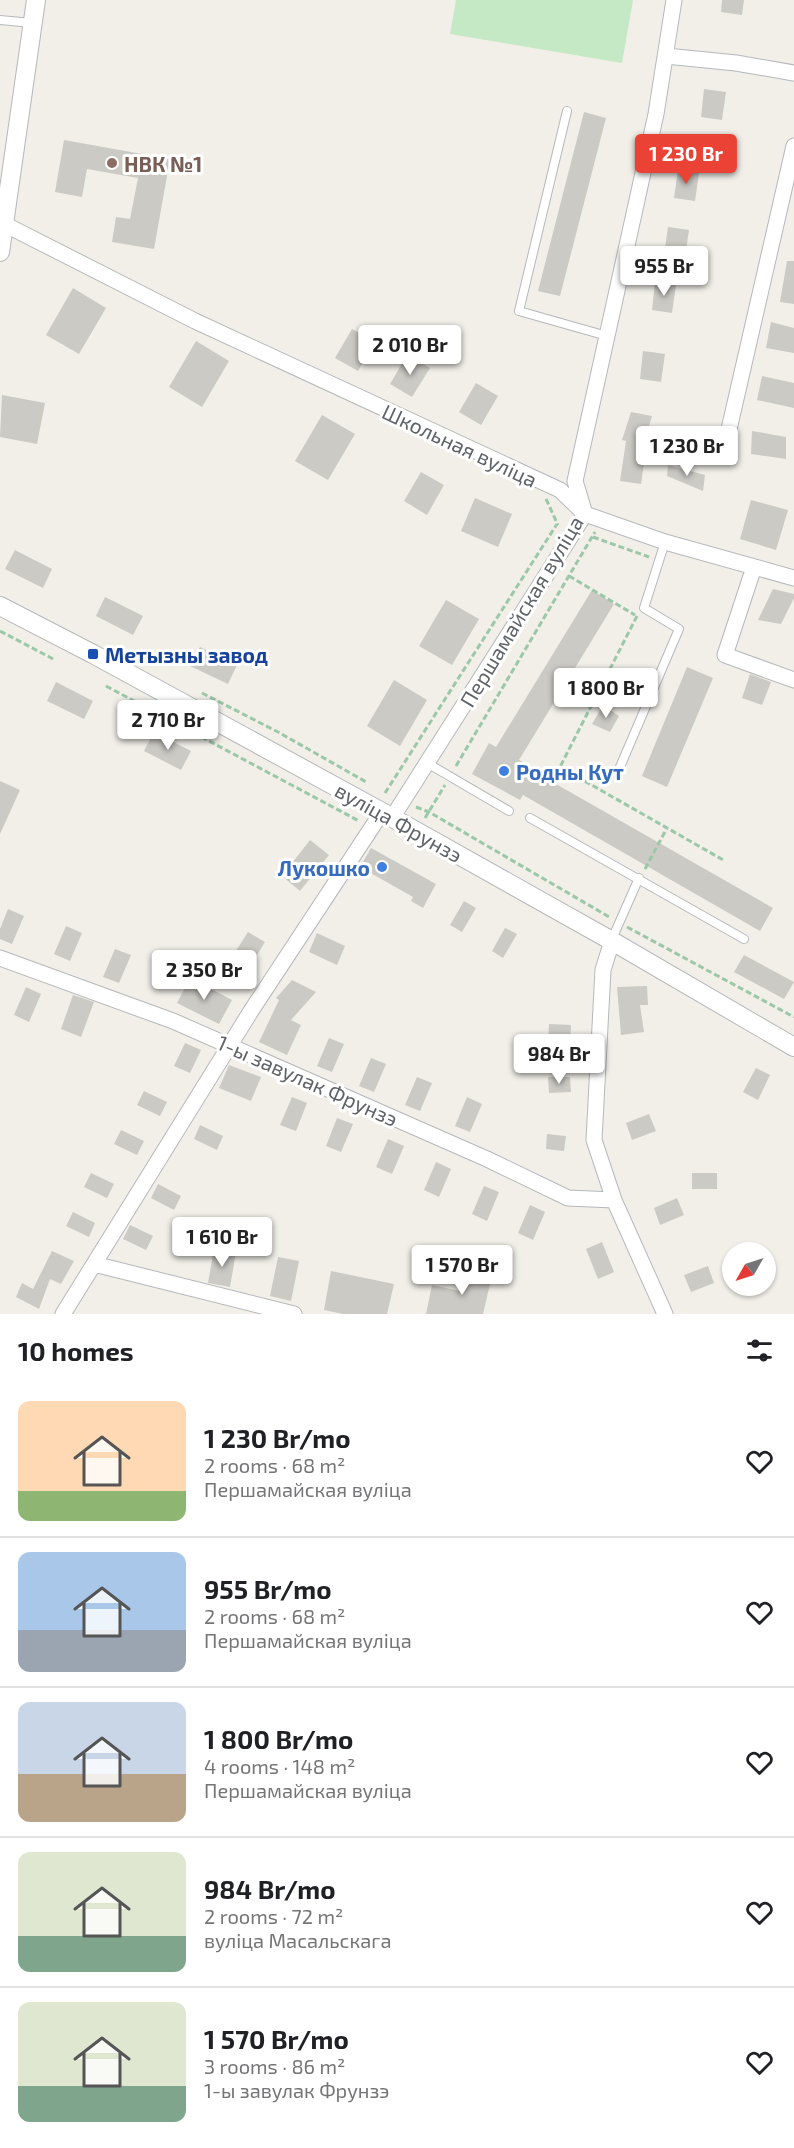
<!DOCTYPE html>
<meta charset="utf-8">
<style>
body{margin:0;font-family:"Exo 2",sans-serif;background:#f2f2f2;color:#202124;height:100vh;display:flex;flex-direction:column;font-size:22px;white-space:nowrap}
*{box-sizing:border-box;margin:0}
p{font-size:20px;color:#757577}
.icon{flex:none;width:33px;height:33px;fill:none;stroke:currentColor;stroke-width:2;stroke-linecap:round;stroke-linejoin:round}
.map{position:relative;height:1314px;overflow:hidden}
.side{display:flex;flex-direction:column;background:#fff;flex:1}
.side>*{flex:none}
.needle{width:39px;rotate:231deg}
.controls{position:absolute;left:722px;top:1242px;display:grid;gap:12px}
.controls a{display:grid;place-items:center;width:54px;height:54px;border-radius:50%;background:#fff;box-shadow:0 2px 4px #0004;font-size:30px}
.price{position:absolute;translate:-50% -51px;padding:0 14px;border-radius:6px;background:#fff;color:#222;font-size:20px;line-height:39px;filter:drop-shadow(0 2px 3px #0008)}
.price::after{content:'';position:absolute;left:50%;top:36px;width:18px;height:14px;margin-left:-9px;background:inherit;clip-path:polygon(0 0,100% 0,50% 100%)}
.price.on{background:#ea4335;color:#fff}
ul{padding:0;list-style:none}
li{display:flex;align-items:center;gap:18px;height:150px;padding:0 18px}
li+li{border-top:2px solid #e0e0e0}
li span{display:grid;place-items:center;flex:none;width:168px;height:120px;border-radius:12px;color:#555}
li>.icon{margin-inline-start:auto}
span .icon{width:72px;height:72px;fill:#fffc;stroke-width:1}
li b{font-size:26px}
h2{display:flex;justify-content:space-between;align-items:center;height:72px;padding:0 18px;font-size:26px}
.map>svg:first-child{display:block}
</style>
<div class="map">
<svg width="794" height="1314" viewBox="0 0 794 1314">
<rect width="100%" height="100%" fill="#f1efe8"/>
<path fill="#c5e8c5" d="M456,0H633L622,63L450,34Z"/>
<path fill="#cccac5" d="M722,0H744L742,15L721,12Z
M704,89L726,92L722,120L701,117Z
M584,112L606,118L560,296L538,291Z
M64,140L170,159L154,249L112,242L116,217L130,219L138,178L87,169L82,197L55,192Z
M678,170L699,173L695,201L674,198Z
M668,227L689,230L685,257L664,255Z
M787,261H794V304L780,302Z
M655,282L676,285L672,313L652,310Z
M73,288L106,308L79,354L46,335Z
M771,322L794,328V353L766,348Z
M352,329L375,342L358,371L335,358Z
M196,341L229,361L202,407L169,387Z
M643,351L665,354L661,382L640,379Z
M407,355L430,368L412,397L390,384Z
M762,376L794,383V408L757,400Z
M476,383L498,396L481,425L459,412Z
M2,395L45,403L37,444L0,437Z
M631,412L652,416L640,456H645L641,484L620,481L626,441L622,440Z
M322,415L355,434L328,480L295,461Z
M752,431L786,437V459L751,454Z
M668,465L705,475L703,491L667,476Z
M421,472L444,485L427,515L404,501Z
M475,498L512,514L498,547L461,531Z
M751,500L788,510L776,550L740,539Z
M15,550L52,569L43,588L5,569Z
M773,589L794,594V598L781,624L758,620Z
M592,590L614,604L519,760L537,769L535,772L773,908L760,931L523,795L520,800L472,774L489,743L496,747Z
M105,597L143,616L133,635L96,616Z
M446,600L479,619L452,665L419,646Z
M200,647L237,665L228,684L190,666Z
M687,667L713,678L667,787L642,776Z
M750,674L771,682L762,705L742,698Z
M394,680L427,700L400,746L367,726Z
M56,682L93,701L84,719L47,701Z
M603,705L619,716L610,732L592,724Z
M154,732L191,751L181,770L144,751Z
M0,781L20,790L0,834Z
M310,840L329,855L300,891L282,876Z
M371,848L436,884L423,908L411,901L413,897L360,867Z
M464,901L476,908L462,932L450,925Z
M8,909L24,916L12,944L0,939V929Z
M66,926L82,933L70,961L54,954Z
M505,928L517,934L503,958L492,951Z
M248,932L265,942L247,971L230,960Z
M317,933L345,946L337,965L309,952Z
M115,949L131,955L119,983L103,977Z
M744,955L794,982L784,999L734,972Z
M190,978L232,1000L219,1024L177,1003Z
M292,980L316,992L291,1020L301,1025L287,1055L259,1042L279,1000L276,998Z
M647,986L648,1005H640L644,1032L621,1035L617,987Z
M26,987L41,994L29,1022L14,1015Z
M73,995L94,1002L81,1037L61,1029Z
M549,1024L571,1025L570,1042L548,1041Z
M329,1038L344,1044L332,1072L317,1066Z
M185,1043L201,1050L190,1073L174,1066Z
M371,1058L386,1064L374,1092L359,1086Z
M229,1065L261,1077L251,1101L219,1088Z
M756,1068L770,1075L758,1100L743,1092Z
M417,1077L432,1083L420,1111L405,1105Z
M548,1077H570L571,1092L549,1093Z
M144,1091L167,1102L160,1116L137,1105Z
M292,1097L307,1103L296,1131L280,1125Z
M467,1097L482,1104L470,1132L455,1126Z
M649,1114L656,1131L632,1140L626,1123Z
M337,1118L353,1124L341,1152L326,1146Z
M200,1125L223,1136L217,1150L194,1139Z
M121,1130L144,1141L137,1155L114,1144Z
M547,1134L566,1136L564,1151L546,1149Z
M388,1139L404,1146L392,1174L376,1167Z
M436,1162L451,1169L439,1197L424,1190Z
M91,1173L114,1184L107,1198L84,1187Z
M692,1173H717V1189H692Z
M158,1184L181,1196L174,1210L151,1198Z
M484,1186L499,1192L487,1221L472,1214Z
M677,1198L684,1215L660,1225L654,1208Z
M530,1205L545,1212L533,1240L518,1233Z
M73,1212L95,1223L89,1237L66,1226Z
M130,1225L153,1236L146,1250L123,1239Z
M602,1242L614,1272L598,1279L586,1249Z
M214,1249L236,1252L230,1287L208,1283Z
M52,1251L74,1261L61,1284L50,1279L39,1309L16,1297L22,1283L33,1289Z
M278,1257L299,1261L291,1301L270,1296Z
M471,1266L493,1271L483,1314H426L432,1285L465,1292Z
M708,1266L714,1283L691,1292L684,1275Z
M331,1271L394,1284L387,1314H343L324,1310Z"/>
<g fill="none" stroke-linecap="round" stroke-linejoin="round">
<defs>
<path id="service" d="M0,20L32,23
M567,111L519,311L607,336
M427,763L509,811
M620,767L679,629L644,608L665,542
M530,818L744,939
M612,939L639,878"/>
<path id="minor" d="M666,56L736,63L794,73
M4,224L195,321L560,490L585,514L665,542L794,578
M727,438L794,146
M754,567L725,655L794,680
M392,818L585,514L575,481L656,114L674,0
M612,941L603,970L594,1140L614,1200L665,1314
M0,958L173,1021L487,1159L568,1198L614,1200
M94,1264L294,1314
M63,1314L251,1011L382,812"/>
<path id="tertiary" d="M0,252L36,0
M0,606L93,654L382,812L612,941L794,1047"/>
</defs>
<use href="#service" stroke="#b5b8bc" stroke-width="10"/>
<use href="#minor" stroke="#b5b8bc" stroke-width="17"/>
<use href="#tertiary" stroke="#b5b8bc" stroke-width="20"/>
<path stroke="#9cc7a9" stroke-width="3" stroke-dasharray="6 3" stroke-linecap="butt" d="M546,499L558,525
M593,537L649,557
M569,576L635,615
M637,616L560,767L725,861
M0,631L55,660
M106,686L359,821
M202,693L278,732L368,783
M456,766L595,532
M385,793L557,524
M416,807L429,812L611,918
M425,818L445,785
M645,869L667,828
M627,927L794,1017"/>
<use href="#service" stroke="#fff" stroke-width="8"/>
<use href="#minor" stroke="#fff" stroke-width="15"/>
<use href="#tertiary" stroke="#fff" stroke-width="18"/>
</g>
<circle fill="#8d6e63" stroke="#fff" stroke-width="2" cx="112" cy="163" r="6"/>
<rect fill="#1a4fb4" stroke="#fff" stroke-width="2" x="87" y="648" width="12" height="12" rx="3"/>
<g fill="#3f7fe0" stroke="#fff" stroke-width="2">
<circle cx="504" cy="771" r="6"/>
<circle cx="382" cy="867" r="6"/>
</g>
<g text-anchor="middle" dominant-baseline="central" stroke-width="6" stroke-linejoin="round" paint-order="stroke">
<g font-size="21" font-weight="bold" fill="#785e54" stroke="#fff" text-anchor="start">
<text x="124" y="163">НВК №1</text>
</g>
<g font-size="21" fill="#5f6368" stroke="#fff">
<text transform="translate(460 445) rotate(25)">Школьная вуліца</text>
<text transform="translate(521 611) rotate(-59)">Першамайская вуліца</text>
<text transform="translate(399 822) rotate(29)">вуліца Фрунзэ</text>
<text transform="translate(308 1080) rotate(24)">1-ы завулак Фрунзэ</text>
</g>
<g font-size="21" font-weight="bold" fill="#164399" stroke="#fff" text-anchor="start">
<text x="105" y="654">Метызны завод</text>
</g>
<g font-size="21" font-weight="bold" fill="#366cbe" stroke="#fff" text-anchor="start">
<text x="516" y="771">Родны Кут</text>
<text x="370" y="867" text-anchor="end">Лукошко</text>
</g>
</g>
</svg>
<div class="controls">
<a><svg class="needle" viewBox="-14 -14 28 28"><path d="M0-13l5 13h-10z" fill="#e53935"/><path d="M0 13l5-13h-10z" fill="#757577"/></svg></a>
</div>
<b class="price on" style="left:686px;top:185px">1 230 Br</b>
<b class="price" style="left:664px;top:297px">955 Br</b>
<b class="price" style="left:410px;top:376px">2 010 Br</b>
<b class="price" style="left:687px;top:477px">1 230 Br</b>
<b class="price" style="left:606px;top:719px">1 800 Br</b>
<b class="price" style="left:168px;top:751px">2 710 Br</b>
<b class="price" style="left:204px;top:1001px">2 350 Br</b>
<b class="price" style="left:559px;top:1085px">984 Br</b>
<b class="price" style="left:222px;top:1268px">1 610 Br</b>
<b class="price" style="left:462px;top:1296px">1 570 Br</b>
</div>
<section class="side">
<h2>10 homes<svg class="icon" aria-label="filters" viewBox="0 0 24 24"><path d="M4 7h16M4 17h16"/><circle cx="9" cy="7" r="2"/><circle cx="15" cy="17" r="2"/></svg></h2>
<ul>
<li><span style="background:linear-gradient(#ffd9b3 75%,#8fb573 0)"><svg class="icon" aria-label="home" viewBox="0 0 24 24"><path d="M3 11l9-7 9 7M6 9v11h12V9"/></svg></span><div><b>1 230 Br/mo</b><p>2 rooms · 68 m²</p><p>Першамайская вуліца</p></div><svg class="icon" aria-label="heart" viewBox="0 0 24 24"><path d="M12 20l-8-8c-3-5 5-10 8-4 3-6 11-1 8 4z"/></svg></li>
<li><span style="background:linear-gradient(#a9c7e8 65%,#9aa5b1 0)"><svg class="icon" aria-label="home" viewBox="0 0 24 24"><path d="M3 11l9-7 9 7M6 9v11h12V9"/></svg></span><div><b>955 Br/mo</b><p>2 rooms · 68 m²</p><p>Першамайская вуліца</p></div><svg class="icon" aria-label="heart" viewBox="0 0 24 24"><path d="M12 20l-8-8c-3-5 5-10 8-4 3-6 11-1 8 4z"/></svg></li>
<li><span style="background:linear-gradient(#c9d6e8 60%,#b9a48a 0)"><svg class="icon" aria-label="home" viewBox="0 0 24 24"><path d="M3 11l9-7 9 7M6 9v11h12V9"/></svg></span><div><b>1 800 Br/mo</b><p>4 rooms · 148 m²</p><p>Першамайская вуліца</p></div><svg class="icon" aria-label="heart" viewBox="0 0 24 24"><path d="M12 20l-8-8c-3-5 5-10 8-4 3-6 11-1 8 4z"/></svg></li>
<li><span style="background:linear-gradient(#dfe7d0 70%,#7fa58c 0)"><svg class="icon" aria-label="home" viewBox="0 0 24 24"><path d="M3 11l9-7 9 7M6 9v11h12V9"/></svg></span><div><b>984 Br/mo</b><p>2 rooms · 72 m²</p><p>вуліца Масальскага</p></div><svg class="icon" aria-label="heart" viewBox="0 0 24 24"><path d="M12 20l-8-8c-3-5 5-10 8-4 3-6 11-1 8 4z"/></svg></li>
<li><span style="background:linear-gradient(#dfe7d0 70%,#7fa58c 0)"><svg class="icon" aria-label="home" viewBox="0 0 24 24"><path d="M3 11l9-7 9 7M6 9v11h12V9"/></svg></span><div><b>1 570 Br/mo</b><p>3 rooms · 86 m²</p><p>1-ы завулак Фрунзэ</p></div><svg class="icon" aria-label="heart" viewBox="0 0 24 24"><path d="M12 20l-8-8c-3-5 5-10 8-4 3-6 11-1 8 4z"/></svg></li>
</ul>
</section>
